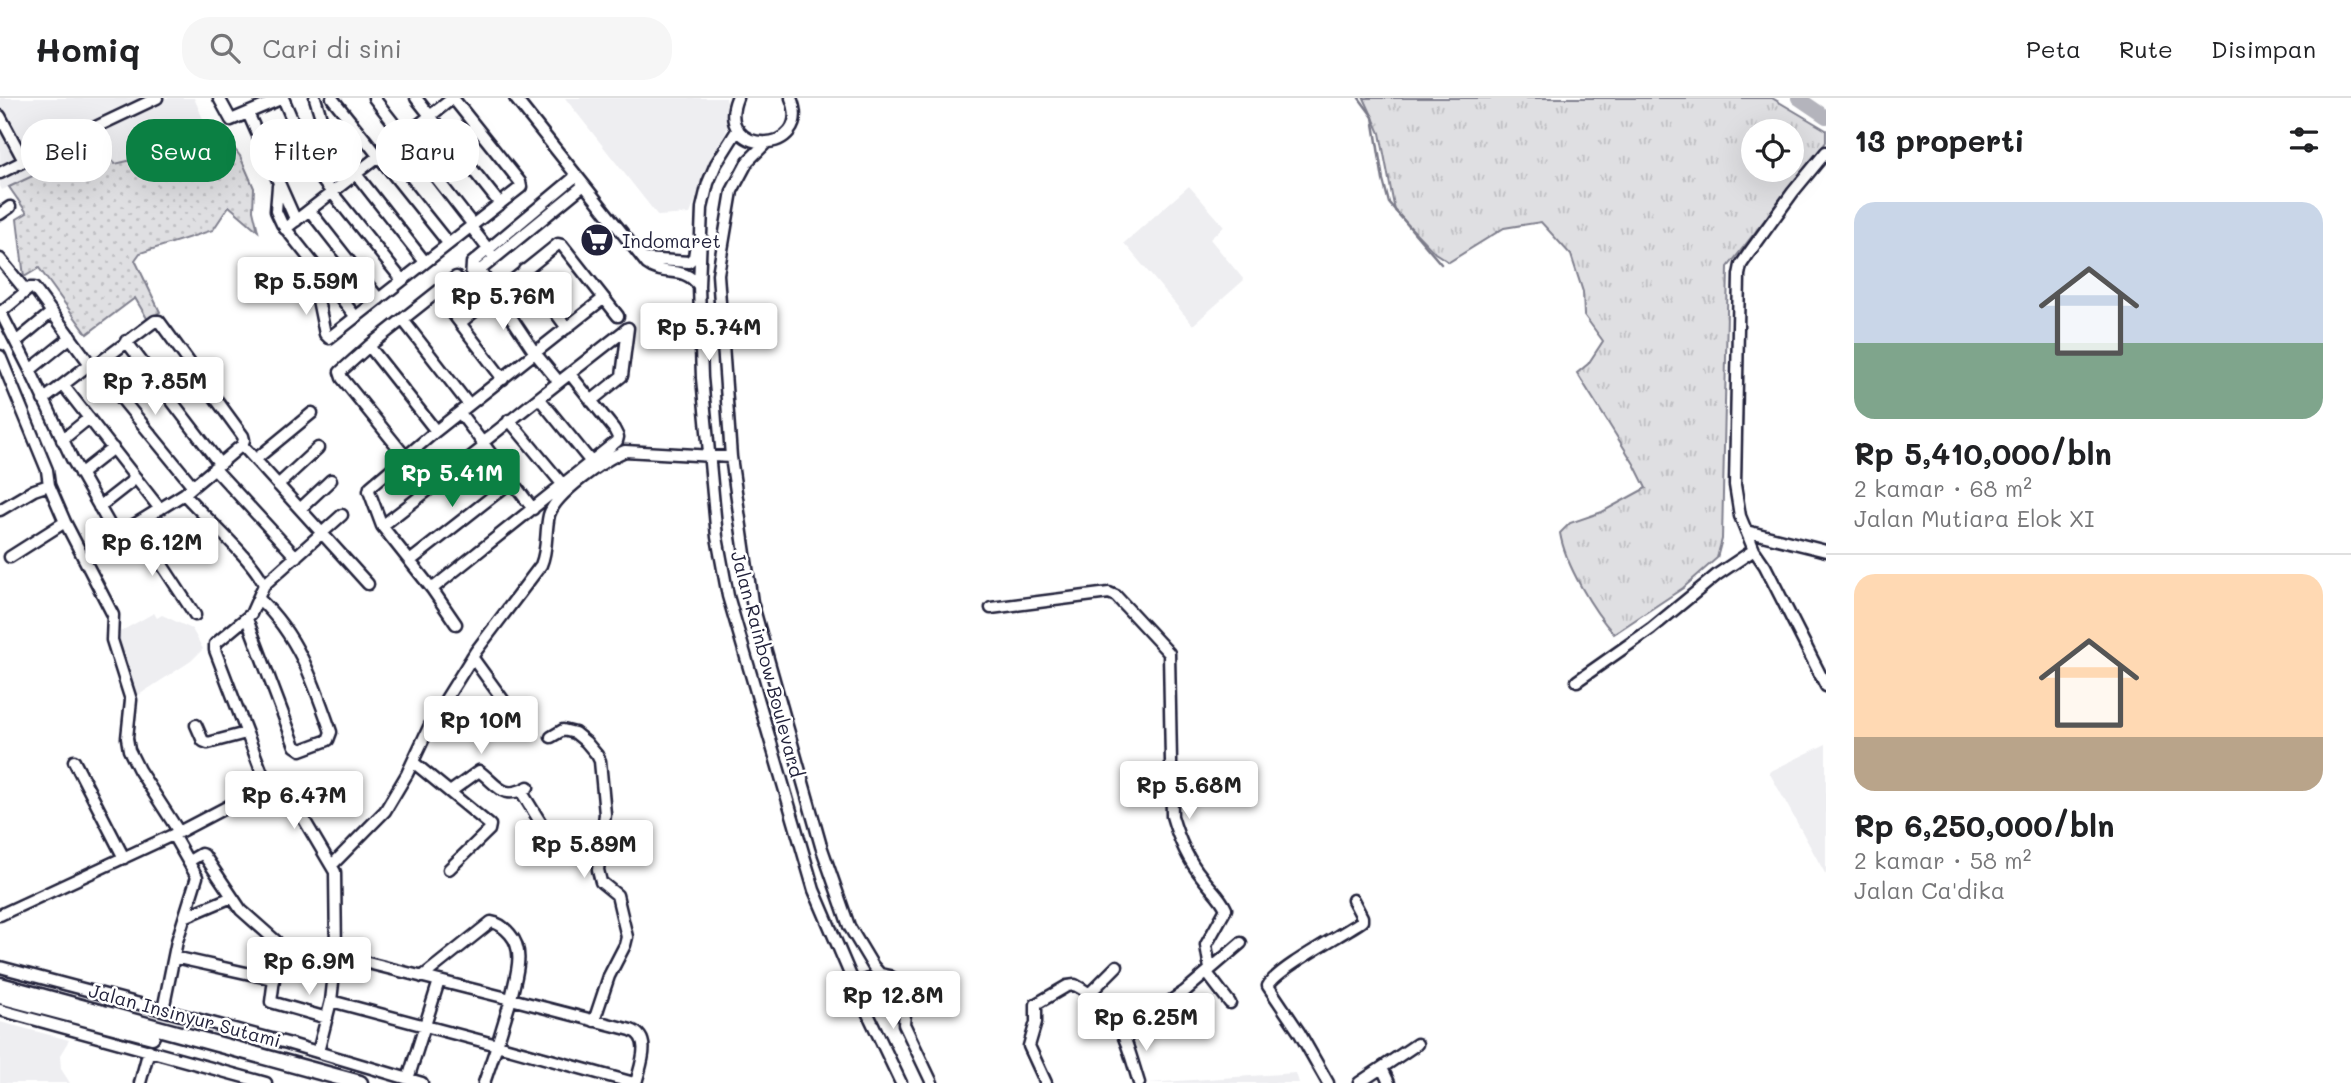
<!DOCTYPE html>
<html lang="id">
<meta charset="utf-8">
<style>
body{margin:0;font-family:Mali,sans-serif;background:#f6f6f6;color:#202124;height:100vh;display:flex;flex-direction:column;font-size:26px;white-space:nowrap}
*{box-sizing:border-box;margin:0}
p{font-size:23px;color:#757577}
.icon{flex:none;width:38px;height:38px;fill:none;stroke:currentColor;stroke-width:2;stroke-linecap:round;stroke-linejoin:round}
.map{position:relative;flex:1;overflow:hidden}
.sheet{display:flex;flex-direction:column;background:#fff;width:525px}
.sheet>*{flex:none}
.hud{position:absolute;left:21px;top:21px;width:665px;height:63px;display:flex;gap:14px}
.tools{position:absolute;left:1741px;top:21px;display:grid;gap:14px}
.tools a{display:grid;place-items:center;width:63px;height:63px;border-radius:50%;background:#fff;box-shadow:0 7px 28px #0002;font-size:35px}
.price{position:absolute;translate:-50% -60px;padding:0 16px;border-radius:7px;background:#fff;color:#222;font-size:23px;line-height:46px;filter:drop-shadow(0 2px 4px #0008)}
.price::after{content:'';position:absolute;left:50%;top:42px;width:21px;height:16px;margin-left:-10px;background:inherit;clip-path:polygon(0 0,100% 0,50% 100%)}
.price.active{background:#0b8043;color:#fff}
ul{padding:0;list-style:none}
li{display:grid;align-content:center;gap:14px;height:371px;padding:0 28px}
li+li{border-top:2px solid #e0e0e0}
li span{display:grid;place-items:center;height:217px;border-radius:21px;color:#555}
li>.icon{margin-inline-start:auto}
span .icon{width:126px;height:126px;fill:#fffc;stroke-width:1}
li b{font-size:30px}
h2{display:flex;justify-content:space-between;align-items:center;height:84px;padding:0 28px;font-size:30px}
.tag{padding:0 24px;border-radius:28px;background:#fff;box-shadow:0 7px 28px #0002;font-size:24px;line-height:63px}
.tag.active{background:#0b8043;color:#fff}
header{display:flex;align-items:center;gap:42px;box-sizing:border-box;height:98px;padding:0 35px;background:#fff;border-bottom:2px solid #e0e0e0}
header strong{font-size:33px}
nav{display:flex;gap:38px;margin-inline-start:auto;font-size:24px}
.search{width:490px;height:63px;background:#f6f6f6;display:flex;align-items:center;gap:18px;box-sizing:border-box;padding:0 24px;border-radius:28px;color:#757577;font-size:26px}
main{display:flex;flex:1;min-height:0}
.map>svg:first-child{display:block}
</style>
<header>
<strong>Homiq</strong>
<div class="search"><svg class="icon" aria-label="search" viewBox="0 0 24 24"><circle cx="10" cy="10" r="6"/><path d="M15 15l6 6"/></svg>Cari di sini</div>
<nav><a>Peta</a><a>Rute</a><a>Disimpan</a></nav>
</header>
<main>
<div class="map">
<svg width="1826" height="985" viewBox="0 0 1826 985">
<defs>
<pattern id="grass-tufts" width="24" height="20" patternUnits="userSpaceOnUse" patternTransform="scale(1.75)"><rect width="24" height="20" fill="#dfdfe2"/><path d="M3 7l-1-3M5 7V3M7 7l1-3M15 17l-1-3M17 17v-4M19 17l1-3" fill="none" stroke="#bfbfc3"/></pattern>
<pattern id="garden-dots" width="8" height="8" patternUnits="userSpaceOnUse" patternTransform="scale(1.75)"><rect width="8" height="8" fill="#dfdfe2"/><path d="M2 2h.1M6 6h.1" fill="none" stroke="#bfbfc3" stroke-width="1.8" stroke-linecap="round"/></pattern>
</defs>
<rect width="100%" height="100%" fill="#fff"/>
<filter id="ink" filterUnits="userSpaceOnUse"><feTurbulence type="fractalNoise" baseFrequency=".0143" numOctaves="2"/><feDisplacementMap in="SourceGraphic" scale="14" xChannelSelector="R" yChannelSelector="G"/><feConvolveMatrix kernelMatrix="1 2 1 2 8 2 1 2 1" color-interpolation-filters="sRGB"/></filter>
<g filter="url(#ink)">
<path fill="#eeeef1" d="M0,0H194L207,30L154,57L115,66L99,47L2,92L0,88Z
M565,0H726L729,14L726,34L711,61L690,116L658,118Z
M1189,88L1224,128L1210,141L1244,182L1193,227L1124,145Z
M154,515L157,520L162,517L192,531L203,551L191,563L134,600L116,536Z
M1826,646V777L1769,674Z
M0,924L69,942L60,957L61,971L70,985H0Z
M1296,975L1299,985H1149Z"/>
<path fill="url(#grass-tufts)" stroke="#80808e" stroke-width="2" fill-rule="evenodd" d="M1364,0H1772L1826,32V44L1728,169L1722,441L1717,460L1683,490L1614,536C1593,513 1565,466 1560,435L1570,425L1602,414L1646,390L1634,366L1577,275L1588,266L1603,243L1584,217L1583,194L1571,157L1541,124L1504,130L1449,164L1435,155L1395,113L1380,35ZM1754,33H1792V72H1754Z"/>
<path fill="url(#garden-dots)" stroke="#80808e" stroke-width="2" d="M222,28L226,40L240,58L254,90L253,112L258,133L229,108L213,132L140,155L135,162L160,214L148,222L135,200L87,236L39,170L24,179L17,121L27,115L9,89L99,47L115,66L154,57L207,30Z"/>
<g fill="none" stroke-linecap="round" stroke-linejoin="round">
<path stroke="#7a7a88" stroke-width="2.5" d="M1359,0L1373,19L1383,82L1389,105L1441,166"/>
<path stroke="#b4b4bc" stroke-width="14" d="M1798,0L1826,19"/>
<defs>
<path id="minor" d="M219,0L231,22L283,0
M283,0L306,54L318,77L402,182
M315,0L327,39L425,164
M332,0L448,145
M374,0L473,127
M416,0L500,106
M515,0L647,166C665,180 683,166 699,188
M737,0C713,59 815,59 791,0
M248,15L296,123
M0,18L24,63L0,75
M738,31L716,66L708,85L702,110L699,188L702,280L717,439L728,498L814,792L858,895L901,985
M765,46L748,63L732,93L718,176L731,359L752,504L821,748L849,828L873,868L880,876L889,878L902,886L907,894L904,926L932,985
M1826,54L1793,94L1749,155L1741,167L1739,177L1735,387L1740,418L1754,452L1765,468L1826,588
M24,63L157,0
M278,88L276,113L282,126L356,219
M310,113L379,201
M0,116L10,109
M471,129L492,156
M285,131L453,0
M0,161L26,193
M644,161L689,164L694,159L696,146
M310,163L325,236L329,240L521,89L520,84L453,0
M472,165L485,180L535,255L559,284L628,230
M524,172L567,230
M479,173L584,87
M437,195L503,281
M487,202L471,183L472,165L576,78
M0,213L30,272
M1,214L30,190H34L90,266
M403,222L469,307
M460,225L558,146L562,147L618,218
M71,239L30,272L72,361L116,438L184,396L242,347L368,486
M17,243L52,214
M126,243L219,365
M369,248L436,333
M0,258L47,372L49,387L65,424L113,517L112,542L131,602L127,640L129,652L139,672L179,734L0,817
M95,268L193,388
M570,276L614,331L618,339L617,343L432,491L382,428L369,393L370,389L436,333L604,200
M63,287L160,411
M539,300L591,364
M43,302L90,266L95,268L155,223H159L243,338L244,342L242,347
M591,303L622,278L628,230
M460,315L533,411
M509,322L563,387
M62,342L89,320
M482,345L559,284
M405,358L342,280L340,274L369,248L456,179
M256,361L312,315
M214,370L296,459
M80,376L113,350
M278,387L318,350
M184,396C203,418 255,463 264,487
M99,409L136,380
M300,411L331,382
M0,412L34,392L49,387
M136,427L195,517
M382,428L485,348
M1746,433L1826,453
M10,459L65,424
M410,463L512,383
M432,491L456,526
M991,510L1109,495L1116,498L1169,555L1172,718C1178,739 1188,762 1202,779C1209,789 1221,799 1226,811L1206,847L1210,871
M247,521L295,648L301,652L328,642L331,634C314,585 298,537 259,501
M472,559L514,617L530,630
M1577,583L1651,531L1718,476L1754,452
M196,627L203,643L208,645L246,635
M551,639L563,632L575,635L586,644L597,657L600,663L605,716L598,772L601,784L617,797L627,839L625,847L609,878L594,923
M74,663L124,760
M413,664L490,727L489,732L449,771
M267,688L215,552V546L251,516L264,487L342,417
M267,688L288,697L293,703L335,774L336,857L331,903L318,954
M521,693L547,735L553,739H566
M450,694L479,673C498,687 502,703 528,689
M179,734L267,688
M189,763L201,756L204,757L241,812L276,843L278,850L271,904L327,920
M333,766L385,713L407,676L431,625L476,553L541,467C548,451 545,434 549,417C555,396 605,361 625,353L731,359
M187,818L232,799
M336,857L511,901C515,879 526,854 510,836C504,829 499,825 491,824L422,879
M174,859L273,881
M0,869L287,945L422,985
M1207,875L1230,905
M858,895L864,883L880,876
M1090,895L1117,868
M331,903L497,947L511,901L631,932C653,940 640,968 636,985
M0,912L266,985
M163,912L177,843L197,779L173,737
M1123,935L1184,894L1241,845
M1382,970L1389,985
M408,981L439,883
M140,985L149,952
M484,985L497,947L634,985
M1046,985L1029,948L1036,924V906L1067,888L1075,887C1120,911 1125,940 1139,985
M1328,985L1299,934L1268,888C1276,871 1342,837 1362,823V819L1353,802
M1359,985L1417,946"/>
<path id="highway" d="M0,887L360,985
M0,898L152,938"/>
</defs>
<use href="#minor" stroke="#22223b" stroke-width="15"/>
<use href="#highway" stroke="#22223b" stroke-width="19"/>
<use href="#minor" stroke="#fff" stroke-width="10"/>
<use href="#highway" stroke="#fff" stroke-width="14"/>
</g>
</g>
<defs>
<symbol id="supermarket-disc" viewBox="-11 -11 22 22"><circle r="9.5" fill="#22223b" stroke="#fff"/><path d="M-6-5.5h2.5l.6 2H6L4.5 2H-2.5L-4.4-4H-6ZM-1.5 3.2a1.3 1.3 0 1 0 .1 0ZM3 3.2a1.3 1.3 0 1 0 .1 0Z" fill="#fff"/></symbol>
</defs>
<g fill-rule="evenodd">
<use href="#supermarket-disc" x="578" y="123" width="38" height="38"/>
</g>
<g text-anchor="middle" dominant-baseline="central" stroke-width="5" stroke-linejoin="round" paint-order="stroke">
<g font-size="19" fill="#22223b" stroke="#fff" text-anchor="start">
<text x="622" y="142">Indomaret</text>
</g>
<g font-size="19" fill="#22223b" stroke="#fff">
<text transform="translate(768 566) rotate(75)">Jalan Rainbow Boulevard</text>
<text transform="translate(185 917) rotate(15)">Jalan Insinyur Sutami</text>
</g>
</g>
</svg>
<div class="tools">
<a><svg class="icon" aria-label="locate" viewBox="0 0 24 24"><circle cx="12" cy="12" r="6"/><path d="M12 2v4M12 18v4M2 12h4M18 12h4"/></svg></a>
</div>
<b class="price" style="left:306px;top:219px">Rp 5.59M</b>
<b class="price" style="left:503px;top:234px">Rp 5.76M</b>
<b class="price" style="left:709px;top:265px">Rp 5.74M</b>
<b class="price" style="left:155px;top:319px">Rp 7.85M</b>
<b class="price active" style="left:452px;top:411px">Rp 5.41M</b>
<b class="price" style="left:152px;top:480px">Rp 6.12M</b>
<b class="price" style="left:481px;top:658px">Rp 10M</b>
<b class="price" style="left:1189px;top:723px">Rp 5.68M</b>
<b class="price" style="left:294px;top:733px">Rp 6.47M</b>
<b class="price" style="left:584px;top:782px">Rp 5.89M</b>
<b class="price" style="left:309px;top:899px">Rp 6.9M</b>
<b class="price" style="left:893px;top:933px">Rp 12.8M</b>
<b class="price" style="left:1146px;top:955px">Rp 6.25M</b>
<div class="hud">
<a class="tag">Beli</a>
<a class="tag active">Sewa</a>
<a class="tag">Filter</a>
<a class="tag">Baru</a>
</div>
</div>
<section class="sheet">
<h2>13 properti<svg class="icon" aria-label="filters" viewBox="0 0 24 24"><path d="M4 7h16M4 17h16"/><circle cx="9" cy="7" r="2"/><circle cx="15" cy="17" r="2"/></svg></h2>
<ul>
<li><span style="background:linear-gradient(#c9d6e8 65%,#7fa58c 0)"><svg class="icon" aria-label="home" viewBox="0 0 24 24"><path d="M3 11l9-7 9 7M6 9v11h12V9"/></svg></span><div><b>Rp 5,410,000/bln</b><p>2 kamar · 68 m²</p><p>Jalan Mutiara Elok XI</p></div></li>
<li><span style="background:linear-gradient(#ffd9b3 75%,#b9a48a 0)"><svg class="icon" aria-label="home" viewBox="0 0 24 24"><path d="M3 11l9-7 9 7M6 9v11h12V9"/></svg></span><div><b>Rp 6,250,000/bln</b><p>2 kamar · 58 m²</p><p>Jalan Ca'dika</p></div></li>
</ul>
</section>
</main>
